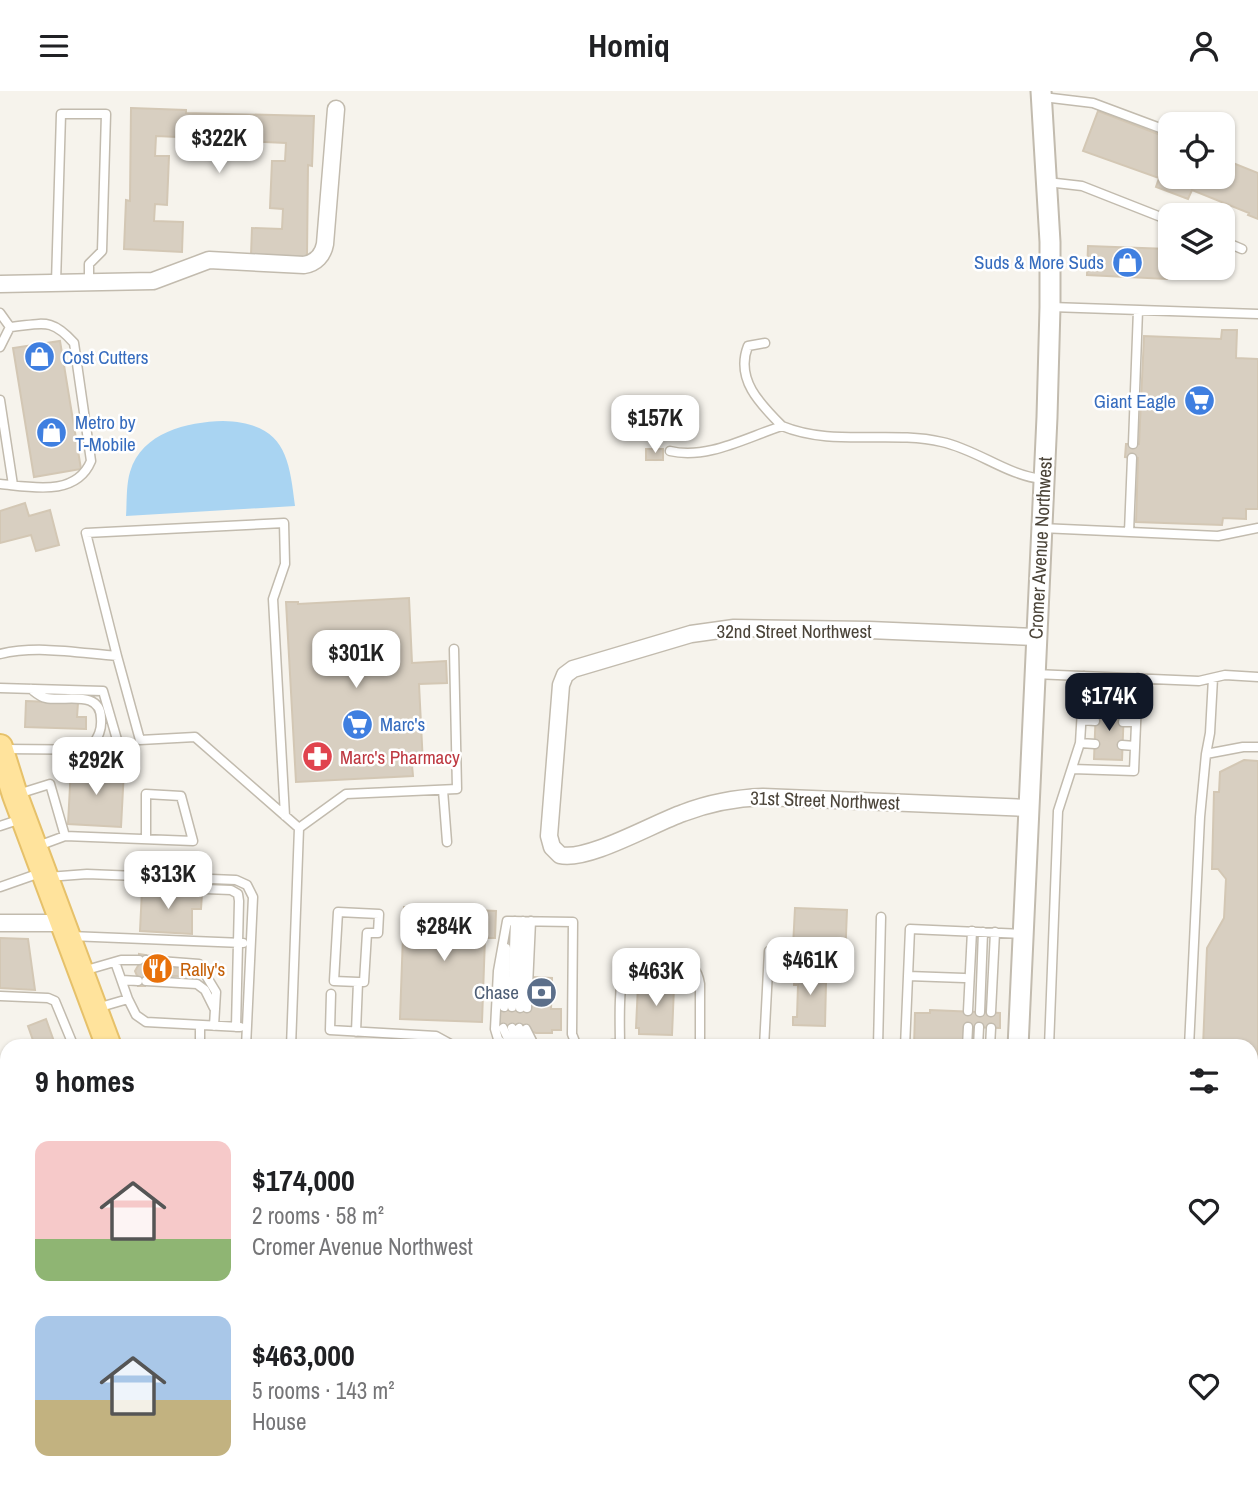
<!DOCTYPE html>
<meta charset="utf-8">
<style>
body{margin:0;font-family:"Archivo Narrow",sans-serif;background:#f6f6f6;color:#202124;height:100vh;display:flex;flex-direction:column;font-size:26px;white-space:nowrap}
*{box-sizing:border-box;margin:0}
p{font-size:23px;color:#757577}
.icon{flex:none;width:38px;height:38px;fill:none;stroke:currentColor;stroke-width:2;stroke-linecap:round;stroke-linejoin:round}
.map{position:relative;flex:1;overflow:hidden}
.sheet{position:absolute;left:0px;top:948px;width:1258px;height:450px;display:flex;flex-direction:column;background:#fff;border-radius:21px 21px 0 0;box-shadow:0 2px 5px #0004}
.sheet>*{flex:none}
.buttons{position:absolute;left:1158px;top:21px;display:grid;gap:14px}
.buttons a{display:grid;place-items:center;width:77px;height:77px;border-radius:14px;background:#fff;box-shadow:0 2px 5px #0004;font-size:35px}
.price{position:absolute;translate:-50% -60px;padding:0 16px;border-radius:14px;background:#fff;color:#222;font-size:23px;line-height:46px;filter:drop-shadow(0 2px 4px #0008)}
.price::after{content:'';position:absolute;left:50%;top:42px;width:21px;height:16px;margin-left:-10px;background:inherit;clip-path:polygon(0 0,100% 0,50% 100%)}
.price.selected{background:#111827;color:#fff}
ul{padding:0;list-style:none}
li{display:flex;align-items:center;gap:21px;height:175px;padding:0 35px}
li span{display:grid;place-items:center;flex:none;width:196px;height:140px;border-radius:14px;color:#555}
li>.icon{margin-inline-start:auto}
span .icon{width:84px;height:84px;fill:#fffc;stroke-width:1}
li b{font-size:30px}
h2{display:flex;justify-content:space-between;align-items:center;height:84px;padding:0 35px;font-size:30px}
header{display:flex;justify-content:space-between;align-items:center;height:91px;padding:0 35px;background:#fff;font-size:32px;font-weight:700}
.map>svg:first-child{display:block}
</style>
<header><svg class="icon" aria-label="menu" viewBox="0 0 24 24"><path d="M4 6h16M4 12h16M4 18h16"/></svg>Homiq<svg class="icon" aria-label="person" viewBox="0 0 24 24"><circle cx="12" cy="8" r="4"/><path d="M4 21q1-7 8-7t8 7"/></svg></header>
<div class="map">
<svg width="1258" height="1398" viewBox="0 0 1258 1398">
<rect width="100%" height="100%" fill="#f6f3ec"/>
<path fill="#a9d4f2" d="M223,330C284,332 289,364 295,415L126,425C127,412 126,394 130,381C142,341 187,331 223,330Z"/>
<path fill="#d8cfc1" stroke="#d3c7b4" stroke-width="2" d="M131,17L186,19V22L314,25L312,75L308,74L307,166L251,164L252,137L282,138L283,118L270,117L272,70H285L286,52L244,50V54L200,52V47L156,45L155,65H169L167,114L155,113L154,130L183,131L182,161L124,158L126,109L130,110Z
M1098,20L1171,48V86H1223V68L1258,82V128L1248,124L1249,122L1192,99L1188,108L1156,96L1159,87L1083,60Z
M1088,155L1168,158L1167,188L1087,184Z
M1222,239H1237L1236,267L1258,268V418H1246V428L1223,427L1222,434L1136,431L1138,367L1125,366L1126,353H1139L1144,245L1221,248Z
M60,250L81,378L34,386L13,257Z
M646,358H663V369H646Z
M25,412L29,425L50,419L59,454L36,460L31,444L0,452V420Z
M409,507L412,572L446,570L447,592L419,593L423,674H412L413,685L296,691L286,511H298V513Z
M26,610L78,612L77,626H86V638L25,636Z
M1096,616L1124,617L1122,669L1094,668Z
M1244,669L1258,670V979L1251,978V956H1203L1207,857L1224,827L1226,788L1218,778H1212L1214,701H1219L1220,681Z
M71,676L124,679L121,736L68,733Z
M142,799L202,803L201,818H192V843L140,840Z
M404,816L496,820L495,847H485L482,931L400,928Z
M795,817L847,819L845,869L831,868V879H819L820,876L814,875H792Z
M0,847L28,848L35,899L0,897Z
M139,863L146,864V875L179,877V885H146L145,895H138V887L135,880L139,873Z
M795,875L820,876L819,891L826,892L825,935L793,934V926H797L798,894H794Z
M532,886L552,887L551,918H561V939H552V942H536L529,940V938L499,937V916L531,917Z
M656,886L670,887V896H674L672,944L639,943V937H636L638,894L655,895Z
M930,919L1000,922V937L964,936L963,956L914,955L915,922H930Z
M46,928L56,956H41L40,953L35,955L28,935Z
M1251,1211H1258V1287H1251Z"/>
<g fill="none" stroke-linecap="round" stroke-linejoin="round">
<defs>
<path id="service" d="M1043,6L1093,12L1160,37
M1047,91L1082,95L1171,130
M1223,150L1242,158
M56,192L61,23H106L102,160L89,173V191
M1051,216L1258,223
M0,222L10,236L0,256
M0,309L13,394
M782,335C833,356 889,339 942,351C978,359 1006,384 1042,388
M1133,353L1138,219
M670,360C707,369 747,346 782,335C760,313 735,288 748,255L765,252
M0,393C32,396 76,406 91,370L74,252C51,226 43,233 10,236
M1041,437L1218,445L1258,437
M1129,441L1132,367
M0,563C37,554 79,562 117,565L140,649L195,646L299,737L291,956
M117,565L86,442L284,432L285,473L273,508L285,725
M1034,583L1199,590L1225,584L1258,586
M0,597L103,600L120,659L4,658
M31,598C36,602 40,606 46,607C65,611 101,598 101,628C102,641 97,647 90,659
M1083,607L1137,609
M1082,629L1095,630
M1123,631H1136
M1080,652L1095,653
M1122,654L1135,655
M1206,663L1210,642L1213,587
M1072,678L1134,680L1138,587
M443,699L447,751
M18,703L50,693L65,745L38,755
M0,735L21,728
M299,737L346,703L457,698L454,558
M65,745L193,750L181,705L146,703V748
M48,786L87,783L236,789L247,794L253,806L246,956
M136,787L155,796L231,799L238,803L239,810L236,936
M0,796L40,782
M70,845L243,852
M146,869L199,873L216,901L214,935
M115,871L128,908
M83,880L121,869H139
M908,885L964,887
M122,889L138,890
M146,890L197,893L205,899L214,917
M331,903L330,939L436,945L456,956
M0,905L48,907L55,910L74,956
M504,916L506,857
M512,916L515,830
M97,917L128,908L136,924L146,931L240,936
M520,917L523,830
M527,917L531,830
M968,920L972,840
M980,921L983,841
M991,921L995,841
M503,937L512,956
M512,937L520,956
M519,937L528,956
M526,938L535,956
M356,941L358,891L334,890L338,821L379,823L378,842H367L364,891H358
M620,954C620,937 618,896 624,882C632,865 682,866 694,878C698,882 699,887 700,893V956
M200,956V934
M506,956L498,948L495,938L498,880L507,830L573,831L572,943L577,956
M605,956L612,953L659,956
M764,956L769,860
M878,956L881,826
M905,956L910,838L1023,843
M967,956L968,936
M978,956L979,936
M990,956L991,937
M1049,956L1058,720L1080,652L1084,585
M1189,956L1200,726L1206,663L1243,656H1258
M1251,986H1258
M1251,1077H1258
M1251,1115L1258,1116
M0,1150H7"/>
<path id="minor" d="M0,193L153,190L209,169L304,174C316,172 323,164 325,153L336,18
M1029,717L763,706C735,707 709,712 683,722C654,732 587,771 560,764L552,756L549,745L561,594L565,584L573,578L691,543L734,537L869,539L1036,546
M0,832H63
M0,981H7
M0,1027L7,1046
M0,1375H7
M143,1391L146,1398"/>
<path id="tertiary" d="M1018,956L1047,326L1050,216V151L1041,0"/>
<path id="secondary" d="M1251,1036H1258"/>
<path id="primary" d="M0,656L15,704L109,956
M276,1391L279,1398"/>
<path id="motorway" d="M0,1117L7,1116
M0,1227L7,1228
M0,1273L7,1274
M1251,1371L1258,1372
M664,1391L672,1398
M952,1391L1006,1398"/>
</defs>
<use href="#service" stroke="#c2bbae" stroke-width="11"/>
<use href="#minor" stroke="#c2bbae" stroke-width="19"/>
<use href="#tertiary" stroke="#c2bbae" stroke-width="23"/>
<use href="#secondary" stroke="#d6c79b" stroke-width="26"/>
<use href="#primary" stroke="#e6c16a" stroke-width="28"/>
<use href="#motorway" stroke="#e0a43c" stroke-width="32"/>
<use href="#service" stroke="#fff" stroke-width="8"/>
<use href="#minor" stroke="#fff" stroke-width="16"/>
<use href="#tertiary" stroke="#fff" stroke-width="19"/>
<use href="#secondary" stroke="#fff3cd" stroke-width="23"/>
<use href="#primary" stroke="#ffe39c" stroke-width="24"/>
<use href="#motorway" stroke="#ffcf6e" stroke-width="28"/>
</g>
<defs>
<symbol id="shop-disc" viewBox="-11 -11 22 22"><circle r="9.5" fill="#3f7fe0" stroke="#fff"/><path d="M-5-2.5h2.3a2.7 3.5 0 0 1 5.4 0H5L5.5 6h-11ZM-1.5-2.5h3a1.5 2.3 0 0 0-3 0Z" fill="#fff"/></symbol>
<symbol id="supermarket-disc" viewBox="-11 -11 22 22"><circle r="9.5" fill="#3f7fe0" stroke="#fff"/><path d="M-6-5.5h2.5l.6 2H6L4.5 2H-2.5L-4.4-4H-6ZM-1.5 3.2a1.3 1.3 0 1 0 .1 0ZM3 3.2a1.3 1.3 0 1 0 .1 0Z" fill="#fff"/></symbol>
<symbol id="pharmacy-disc" viewBox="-11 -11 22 22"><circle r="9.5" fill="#e0444e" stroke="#fff"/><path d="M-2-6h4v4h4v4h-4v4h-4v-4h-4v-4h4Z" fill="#fff"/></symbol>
<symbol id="restaurant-disc" viewBox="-11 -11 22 22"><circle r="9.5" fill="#e8710a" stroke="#fff"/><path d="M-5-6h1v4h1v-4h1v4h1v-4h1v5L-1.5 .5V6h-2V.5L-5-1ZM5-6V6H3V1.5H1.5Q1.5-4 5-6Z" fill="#fff"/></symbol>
<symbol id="bank-disc" viewBox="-11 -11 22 22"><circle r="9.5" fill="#5c6f8a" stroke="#fff"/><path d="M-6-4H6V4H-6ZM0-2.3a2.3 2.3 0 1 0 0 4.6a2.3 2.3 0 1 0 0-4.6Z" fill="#fff"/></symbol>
</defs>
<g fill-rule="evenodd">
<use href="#shop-disc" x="1110" y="154" width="35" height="35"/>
<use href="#shop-disc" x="22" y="248" width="35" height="35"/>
<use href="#supermarket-disc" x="1182" y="292" width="35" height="35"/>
<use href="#shop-disc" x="34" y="324" width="35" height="35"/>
<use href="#supermarket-disc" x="340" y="616" width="35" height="35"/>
<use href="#pharmacy-disc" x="300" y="648" width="35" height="35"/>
<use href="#restaurant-disc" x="140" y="860" width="35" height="35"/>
<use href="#bank-disc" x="524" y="884" width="35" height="35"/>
</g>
<g text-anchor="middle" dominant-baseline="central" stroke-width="5" stroke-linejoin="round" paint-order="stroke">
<g font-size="19" fill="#366cbe" stroke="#fff" text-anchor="start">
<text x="1104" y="171" text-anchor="end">Suds &amp; More Suds</text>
<text x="62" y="266">Cost Cutters</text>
<text x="1176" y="310" text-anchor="end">Giant Eagle</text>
<text x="75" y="331">Metro by<tspan x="75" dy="22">T-Mobile</tspan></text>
<text x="380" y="633">Marc's</text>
</g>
<g font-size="19" fill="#4b4439" stroke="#fff">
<text transform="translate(1040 457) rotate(-87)">Cromer Avenue Northwest</text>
<text x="794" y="540">32nd Street Northwest</text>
<text transform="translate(825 709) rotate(2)">31st Street Northwest</text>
</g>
<g font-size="19" fill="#be3a42" stroke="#fff" text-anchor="start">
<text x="340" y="666">Marc's Pharmacy</text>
</g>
<g font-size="19" fill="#c56008" stroke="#fff" text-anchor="start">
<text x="180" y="878">Rally's</text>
</g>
<g font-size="19" fill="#4e5e75" stroke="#fff" text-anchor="end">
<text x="519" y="901">Chase</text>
</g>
</g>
</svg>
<div class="buttons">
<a><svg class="icon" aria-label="locate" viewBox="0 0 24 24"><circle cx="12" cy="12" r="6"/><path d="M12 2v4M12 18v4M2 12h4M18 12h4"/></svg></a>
<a><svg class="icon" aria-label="layers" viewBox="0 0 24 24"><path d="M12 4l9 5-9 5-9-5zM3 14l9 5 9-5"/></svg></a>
</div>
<b class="price" style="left:219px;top:84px">$322K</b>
<b class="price" style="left:655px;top:364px">$157K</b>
<b class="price" style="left:356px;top:599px">$301K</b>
<b class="price selected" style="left:1109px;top:642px">$174K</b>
<b class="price" style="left:96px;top:706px">$292K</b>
<b class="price" style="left:168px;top:820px">$313K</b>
<b class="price" style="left:444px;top:872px">$284K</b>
<b class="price" style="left:810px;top:906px">$461K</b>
<b class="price" style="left:656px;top:917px">$463K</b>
<section class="sheet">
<h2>9 homes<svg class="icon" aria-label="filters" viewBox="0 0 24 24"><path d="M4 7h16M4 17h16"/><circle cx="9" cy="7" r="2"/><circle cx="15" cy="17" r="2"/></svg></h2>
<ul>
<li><span style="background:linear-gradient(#f6c9c9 70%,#8fb573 0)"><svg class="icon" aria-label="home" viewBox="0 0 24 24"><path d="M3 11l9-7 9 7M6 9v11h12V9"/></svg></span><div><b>$174,000</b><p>2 rooms · 58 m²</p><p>Cromer Avenue Northwest</p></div><svg class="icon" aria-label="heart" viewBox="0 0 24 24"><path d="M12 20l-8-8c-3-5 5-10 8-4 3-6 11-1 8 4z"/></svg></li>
<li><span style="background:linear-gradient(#a9c7e8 60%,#c2b280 0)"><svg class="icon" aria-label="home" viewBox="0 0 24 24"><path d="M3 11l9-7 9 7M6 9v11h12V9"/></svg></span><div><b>$463,000</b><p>5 rooms · 143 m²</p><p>House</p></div><svg class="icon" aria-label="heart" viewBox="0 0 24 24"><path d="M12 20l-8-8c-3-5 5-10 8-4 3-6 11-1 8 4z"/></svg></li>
</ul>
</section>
</div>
